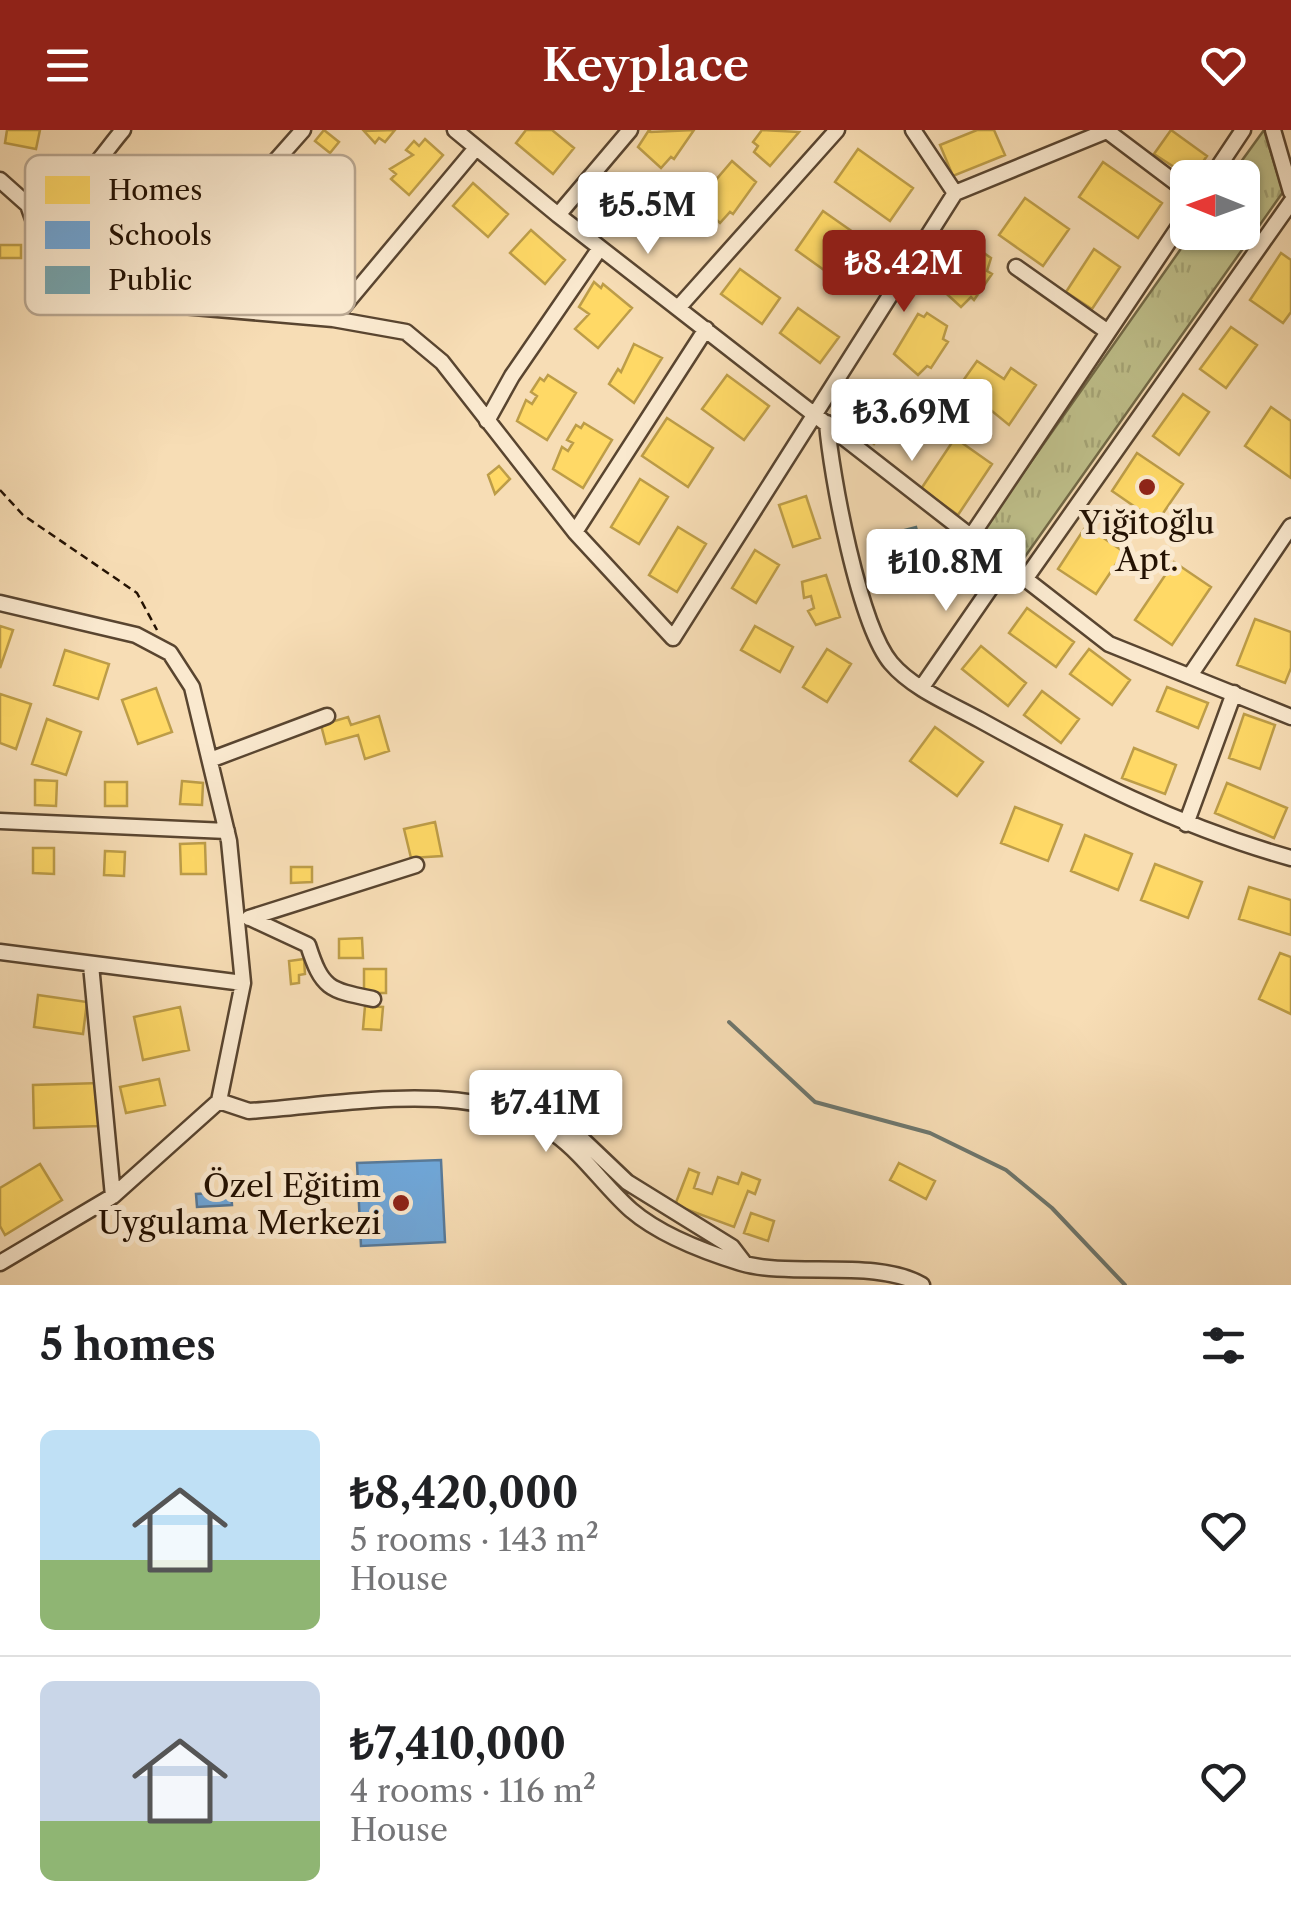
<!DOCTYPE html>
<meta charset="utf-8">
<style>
body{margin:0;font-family:"Libre Caslon Text",serif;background:#f6f6f6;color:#202124;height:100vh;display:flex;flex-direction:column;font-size:38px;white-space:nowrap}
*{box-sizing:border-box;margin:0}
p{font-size:32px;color:#757577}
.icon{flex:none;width:55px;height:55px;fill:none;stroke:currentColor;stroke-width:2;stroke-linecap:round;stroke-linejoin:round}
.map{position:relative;height:1155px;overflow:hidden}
.side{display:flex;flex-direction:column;background:#fff;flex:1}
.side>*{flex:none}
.needle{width:65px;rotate:271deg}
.tools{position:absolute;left:1170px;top:30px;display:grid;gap:20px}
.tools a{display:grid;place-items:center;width:90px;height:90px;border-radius:15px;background:#fff;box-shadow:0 2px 8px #0004;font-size:50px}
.price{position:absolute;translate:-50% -85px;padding:0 22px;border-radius:10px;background:#fff;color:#222;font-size:32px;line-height:65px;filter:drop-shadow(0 2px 5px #0008)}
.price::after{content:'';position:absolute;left:50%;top:60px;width:30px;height:22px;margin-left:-15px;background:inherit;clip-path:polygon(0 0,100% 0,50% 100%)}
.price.active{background:#8f2418;color:#fff}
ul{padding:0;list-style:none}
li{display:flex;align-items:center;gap:30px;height:250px;padding:0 40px}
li+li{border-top:2px solid #e0e0e0}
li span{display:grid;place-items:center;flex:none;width:280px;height:200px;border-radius:15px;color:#555}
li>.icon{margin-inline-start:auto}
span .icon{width:120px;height:120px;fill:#fffc;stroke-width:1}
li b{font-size:42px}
h2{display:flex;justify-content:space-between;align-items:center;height:120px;padding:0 40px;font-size:42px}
header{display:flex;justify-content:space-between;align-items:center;height:130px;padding:0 40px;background:#8f2418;color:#fff;font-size:45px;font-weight:600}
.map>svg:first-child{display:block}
</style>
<header><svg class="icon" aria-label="menu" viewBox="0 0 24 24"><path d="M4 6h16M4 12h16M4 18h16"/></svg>Keyplace<svg class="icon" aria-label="heart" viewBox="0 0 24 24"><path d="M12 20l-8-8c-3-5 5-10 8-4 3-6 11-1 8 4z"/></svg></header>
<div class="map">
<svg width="1291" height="1155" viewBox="0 0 1291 1155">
<defs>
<pattern id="grass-tufts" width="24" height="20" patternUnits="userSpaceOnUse" patternTransform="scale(2.5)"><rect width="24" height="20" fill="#bfc08b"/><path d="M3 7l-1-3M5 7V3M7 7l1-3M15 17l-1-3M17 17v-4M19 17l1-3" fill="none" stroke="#a4a476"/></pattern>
</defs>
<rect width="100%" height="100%" fill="#f7ddb5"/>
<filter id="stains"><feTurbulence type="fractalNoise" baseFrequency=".002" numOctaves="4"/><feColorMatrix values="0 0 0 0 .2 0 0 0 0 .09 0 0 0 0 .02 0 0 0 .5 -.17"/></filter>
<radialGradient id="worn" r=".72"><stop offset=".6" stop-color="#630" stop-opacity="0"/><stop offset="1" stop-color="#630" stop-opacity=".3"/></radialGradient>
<path fill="url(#grass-tufts)" stroke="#726947" stroke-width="2.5" d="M1264,0L1283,62L1024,428L983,400L1192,103L1242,102V48L1230,47Z"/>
<path fill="#ffd966" stroke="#bd9d48" stroke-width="2.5" d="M7,0H40L36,19L5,13Z
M324,0L339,12L330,23L315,11Z
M395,0L385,12L379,8L375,13L364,1Z
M526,0H552L574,18L553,44L516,13Z
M649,0L651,2L694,0L674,29L671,27L661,38L638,17Z
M762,0L799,2L770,36L754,22L758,16L753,12Z
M977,0H994L1005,25L953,46L940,15Z
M1171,0L1207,26L1191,48L1154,24Z
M425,9L443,25L409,65L391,49L396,44L390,39L413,25L406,20L414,11L419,16Z
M858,19L913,58L890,91L835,52Z
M732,31L756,52L733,84L730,82L720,93L697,72Z
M1103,32L1162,73L1138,108L1079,67Z
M473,53L508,84L488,107L453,76Z
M621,53L669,93L650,117L602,77Z
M1025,68L1069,99L1043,136L999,105Z
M823,81L873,116L845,155L796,120Z
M531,100L565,130L545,154L510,123Z
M971,114L991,128L987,141L992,144L974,170L971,167L961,177L938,156L962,115L967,119Z
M0,115H21V128H0Z
M1094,119L1120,137L1092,179L1066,162Z
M1281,123L1291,130V182L1283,193L1250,170Z
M740,139L780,168L762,194L721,164Z
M594,152L601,158L603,154L632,178L598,218L575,199L589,184L579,177Z
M798,178L839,207L820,233L780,203Z
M927,183L947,196L943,209L948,212L931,238L927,236L918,245L894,224L918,184L924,187Z
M1231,197L1257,215L1226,258L1200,239Z
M634,214L662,228L634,273L609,254L618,239L621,242Z
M977,231L1004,249L1011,238L1036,255L1009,295L960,255Z
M548,245L576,263L547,310L517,291L526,270L532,274L537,266L531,262L540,248L544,251Z
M727,245L769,276L744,310L702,279Z
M883,251L903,264L899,277L904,280L886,306L883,304L874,314L850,293L874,252L880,256Z
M1183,264L1209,282L1179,325L1153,306Z
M1271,277L1291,291V348L1245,316Z
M667,288L713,318L688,357L642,326Z
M584,293L612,310L583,358L553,339L562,317L568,321L573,313L567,310L576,295L581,298Z
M955,308L992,334L958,385L921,359Z
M1137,323L1183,354L1157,392L1112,361Z
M499,336L510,349L495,364L488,345Z
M640,349L668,367L639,414L611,397Z
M806,366L820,408L793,417L779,375Z
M1086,396L1124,422L1096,464L1058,439Z
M678,397L706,414L677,462L649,445Z
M755,420L779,435L756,473L732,458Z
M1174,432L1211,457L1172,515L1135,490Z
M826,445L840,487L816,495L808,481L814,478L811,466L804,468L802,452Z
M1027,478L1074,512L1056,537L1009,503Z
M1255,489L1291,502V538L1285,553L1237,535Z
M0,496L13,500L0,538Z
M755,496L793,517L780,542L741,520Z
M981,516L1026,553L1008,576L962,539Z
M827,519L851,534L827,572L803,557Z
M1089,519L1130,550L1112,575L1070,544Z
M65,520L109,534L98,569L54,555Z
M1167,557L1208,573L1198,598L1157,581Z
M156,558L172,602L138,614L122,570Z
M1042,561L1079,589L1061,613L1024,585Z
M0,564L31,574L16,619L0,613Z
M1244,584L1275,595L1260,639L1229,628Z
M379,586L389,621L365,629L358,605L326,614L321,595L348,587L351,595Z
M47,589L81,602L66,645L32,634Z
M935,597L983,632L957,666L910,631Z
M1134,618L1176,635L1165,664L1122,648Z
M35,650L57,651L56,676L35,675Z
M182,651L203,653L202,675L180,674Z
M105,652H127V676H105Z
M1227,653L1287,678L1274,708L1215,683Z
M1015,677L1062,695L1048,731L1001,713Z
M435,692L442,726L411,728L404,699Z
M1085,705L1132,724L1118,760L1071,741Z
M205,713L206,744H181L180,714Z
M33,718H54V744L33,743Z
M105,721L125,722L124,746L104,745Z
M1155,734L1202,752L1188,788L1141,770Z
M291,737H312V752L291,753Z
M1249,757L1291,770V805L1239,789Z
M362,808L363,828H339V809Z
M1280,823L1291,827V884L1259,869Z
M304,829L305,844L299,845V853L291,854L289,831Z
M364,839H386V863H364Z
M38,865L87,872L83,904L34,897Z
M365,876L383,877L381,900L363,899Z
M180,877L189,920L143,930L134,887Z
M159,949L165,975L126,983L120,957Z
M100,953L101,996L34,998L33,955Z
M899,1033L935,1051L926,1069L890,1050Z
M40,1034L62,1070L5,1105L0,1096V1058Z
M689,1039L699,1043L694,1058L712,1064L718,1047L738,1054L742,1043L760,1050L755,1064L748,1061L734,1097L675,1075Z
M751,1083L774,1091L768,1111L744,1103Z"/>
<path fill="#6fa8dc" stroke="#587b9b" stroke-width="2.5" d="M441,1030L445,1112L361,1116L357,1033Z
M231,1062L232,1075L197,1077L196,1064Z"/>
<path fill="#76a5af" stroke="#5d797b" stroke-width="2.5" d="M916,397L930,450L896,459L882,406Z"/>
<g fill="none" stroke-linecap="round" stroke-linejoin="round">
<path stroke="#6e776e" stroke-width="4" d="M729,892L815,972L930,1003L1006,1040L1052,1078L1125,1155"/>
<defs>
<path id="minor" d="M455,0L558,85L1109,514L1291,587
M913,0L955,63
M1273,0L1291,62
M1107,1L1188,62
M1211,48L1243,0
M0,50L28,75L53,144L79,159L171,175L333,189L406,202L442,232L575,402L673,508L955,63L1109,0
M28,75C71,78 98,29 123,0
M558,85L630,0
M1016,137L1108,202
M171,175L187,131L303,0
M678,178L837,0
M333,189L476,18
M487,291L512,246L600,118
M827,293C831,345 859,495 891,533C913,559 951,574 980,590C1081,646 1179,697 1291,728
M575,402L706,199
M970,408L1188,83
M1026,448L1291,72
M0,473L136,505L170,523L192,557L229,711L243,853L219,971L113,1066L0,1133
M1191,544L1291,396
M922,557L1007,434
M210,630L327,586
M0,691L227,701
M1186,694L1234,563
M249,788L416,735
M250,788L308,815C322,859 329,860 373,869
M0,822L243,853
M91,835L113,1066
M219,971L249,981C343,975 474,946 555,1004C584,1025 605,1057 631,1080C659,1104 705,1122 741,1133C791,1148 876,1128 922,1155
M536,993H565L627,1052L732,1117L745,1134"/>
</defs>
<use href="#minor" stroke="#594530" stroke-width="19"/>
<path stroke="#241203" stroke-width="2.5" stroke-dasharray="8 5" stroke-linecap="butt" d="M0,360L23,385L137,463L157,500"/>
<use href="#minor" stroke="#fae9cf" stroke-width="14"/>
</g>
<g fill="#8f2418" stroke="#fae9cf" stroke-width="4">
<circle cx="1147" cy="357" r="10"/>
<circle cx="401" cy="1073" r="10"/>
</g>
<g text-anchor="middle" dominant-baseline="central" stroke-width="10" stroke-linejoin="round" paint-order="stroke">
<g font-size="32" fill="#241203" stroke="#fae9cf">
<text x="1147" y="392">Yiğitoğlu<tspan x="1147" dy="37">Apt.</tspan></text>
<text x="381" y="1055" text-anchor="end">Özel Eğitim<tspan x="381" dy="37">Uygulama Merkezi</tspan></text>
</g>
</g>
<rect x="25" y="25" width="330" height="160" rx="15" fill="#fae9cf" stroke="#baa892" stroke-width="2.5"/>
<rect x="45" y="46" width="45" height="28" fill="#ffd966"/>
<rect x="45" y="91" width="45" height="28" fill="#6fa8dc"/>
<rect x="45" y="136" width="45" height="28" fill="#76a5af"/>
<g font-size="28" fill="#241203">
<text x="108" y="70">Homes</text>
<text x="108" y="115">Schools</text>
<text x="108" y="160">Public</text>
</g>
<rect width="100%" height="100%" filter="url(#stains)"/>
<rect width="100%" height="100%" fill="url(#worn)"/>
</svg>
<div class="tools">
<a><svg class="needle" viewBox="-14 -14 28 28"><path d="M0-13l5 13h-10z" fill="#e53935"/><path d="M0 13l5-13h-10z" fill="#757577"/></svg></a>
</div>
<b class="price" style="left:648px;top:127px">₺5.5M</b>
<b class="price active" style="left:904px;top:185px">₺8.42M</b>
<b class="price" style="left:912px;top:334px">₺3.69M</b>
<b class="price" style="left:946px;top:484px">₺10.8M</b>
<b class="price" style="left:546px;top:1025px">₺7.41M</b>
</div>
<section class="side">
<h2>5 homes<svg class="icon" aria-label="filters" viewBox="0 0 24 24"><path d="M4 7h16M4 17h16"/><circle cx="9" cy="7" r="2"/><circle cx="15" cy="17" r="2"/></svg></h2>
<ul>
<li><span style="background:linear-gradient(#bfe0f5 65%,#8fb573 0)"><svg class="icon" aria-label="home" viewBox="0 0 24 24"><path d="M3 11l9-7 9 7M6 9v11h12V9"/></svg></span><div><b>₺8,420,000</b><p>5 rooms · 143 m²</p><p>House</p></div><svg class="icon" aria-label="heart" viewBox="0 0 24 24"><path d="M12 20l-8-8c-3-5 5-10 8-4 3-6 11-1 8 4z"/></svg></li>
<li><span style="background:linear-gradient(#c9d6e8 70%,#8fb573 0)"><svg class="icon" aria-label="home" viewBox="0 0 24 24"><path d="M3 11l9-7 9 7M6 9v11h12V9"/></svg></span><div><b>₺7,410,000</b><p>4 rooms · 116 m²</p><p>House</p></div><svg class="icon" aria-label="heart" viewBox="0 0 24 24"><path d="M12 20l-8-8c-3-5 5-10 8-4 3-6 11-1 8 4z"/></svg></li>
</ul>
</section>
